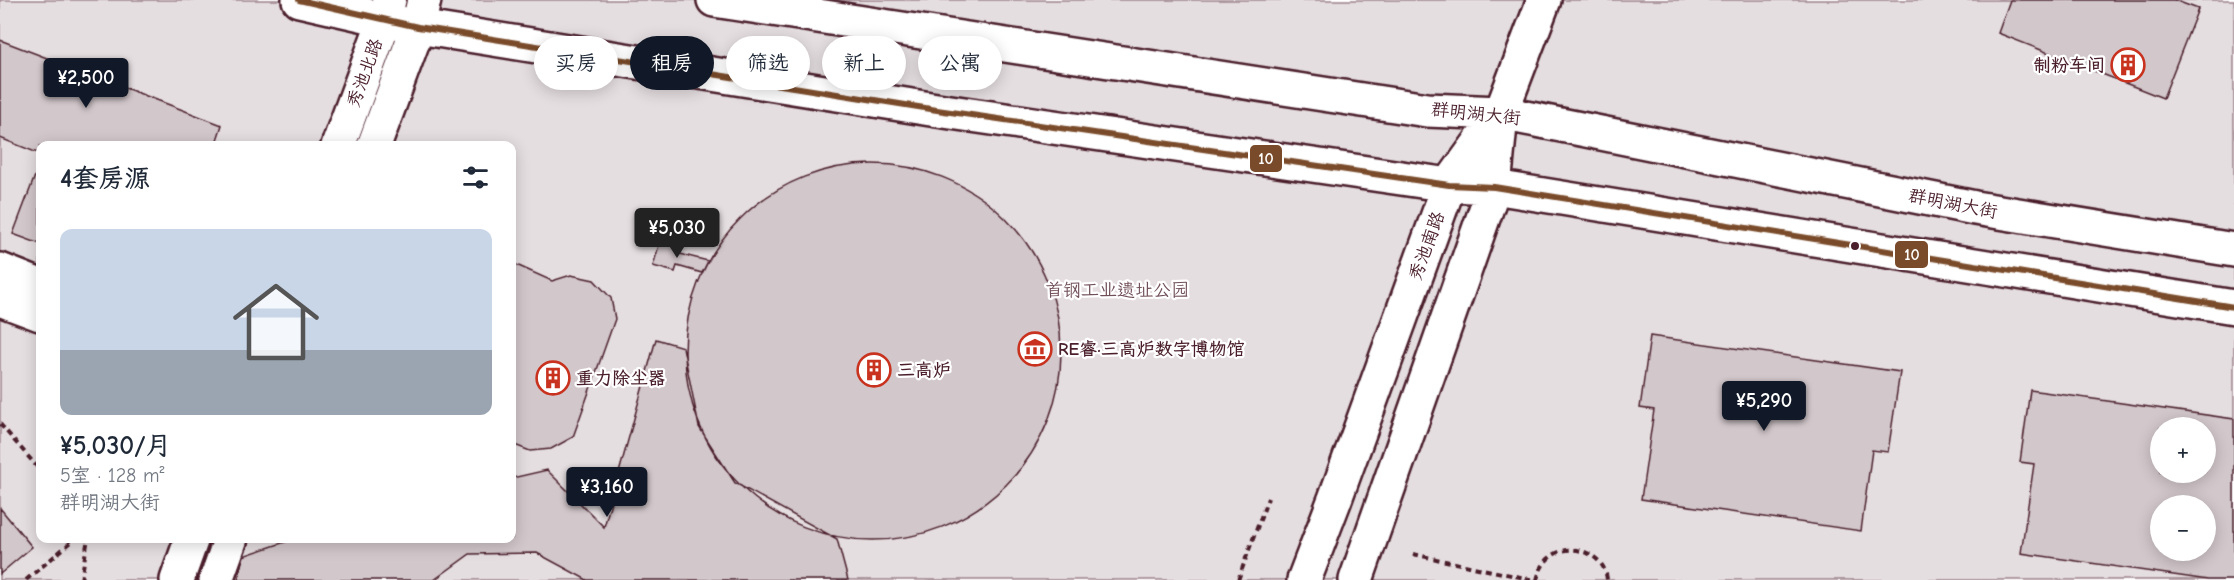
<!DOCTYPE html>
<html lang="zh">
<meta charset="utf-8">
<style>
body{margin:0;font-family:"Comic Neue","LXGW WenKai TC",sans-serif;background:#f6f6f7;color:#1f2937;height:100vh;display:flex;flex-direction:column;font-size:22px;white-space:nowrap}
*{box-sizing:border-box;margin:0}
p{font-size:20px;color:#747a83}
.icon{flex:none;width:33px;height:33px;fill:none;stroke:currentColor;stroke-width:2;stroke-linecap:round;stroke-linejoin:round}
.map{position:relative;flex:1;overflow:hidden}
.sheet{position:absolute;left:36px;top:141px;width:480px;height:402px;display:flex;flex-direction:column;background:#fff;border-radius:12px;box-shadow:0 3px 15px #0003}
.sheet>*{flex:none}
.top-card{position:absolute;left:534px;top:36px;width:570px;height:54px;display:flex;gap:12px}
.controls{position:absolute;left:2150px;top:417px;display:grid;gap:12px}
.controls a{display:grid;place-items:center;width:66px;height:66px;border-radius:50%;background:#fff;box-shadow:0 3px 15px #0003;font-size:30px}
.price{position:absolute;translate:-50% -51px;padding:0 14px;border-radius:6px;background:#111827;color:#fff;font-size:20px;line-height:39px;filter:drop-shadow(0 2px 3px #0008)}
.price::after{content:'';position:absolute;left:50%;top:36px;width:18px;height:14px;margin-left:-9px;background:inherit;clip-path:polygon(0 0,100% 0,50% 100%)}
.price.on{background:#222;color:#fff}
ul{padding:0;list-style:none}
li{display:grid;align-content:center;gap:12px;height:318px;padding:0 24px}
li+li{border-top:2px solid #e0e1e3}
li span{display:grid;place-items:center;height:186px;border-radius:12px;color:#555}
li>.icon{margin-inline-start:auto}
span .icon{width:108px;height:108px;fill:#fffc;stroke-width:1}
li b{font-size:26px}
h2{display:flex;justify-content:space-between;align-items:center;height:72px;padding:0 24px;font-size:26px}
.chip{padding:0 21px;border-radius:27px;background:#fff;box-shadow:0 3px 15px #0003;font-size:21px;line-height:54px}
.chip.on{background:#111827;color:#fff}
.map>svg:first-child{display:block}
</style>
<div class="map">
<svg width="2234" height="580" viewBox="0 0 2234 580">
<rect width="100%" height="100%" fill="#fff"/>
<filter id="ink" filterUnits="userSpaceOnUse"><feTurbulence type="fractalNoise" baseFrequency=".0167" numOctaves="2"/><feDisplacementMap in="SourceGraphic" scale="12" xChannelSelector="R" yChannelSelector="G"/><feConvolveMatrix kernelMatrix="1 2 1 2 8 2 1 2 1" color-interpolation-filters="sRGB"/></filter>
<g filter="url(#ink)">
<path fill="#e5dee0" stroke="#987e86" stroke-width="1.5" fill-rule="evenodd" d="M0,0H2234V580H0ZM40,146H512V538H40ZM2160,428H2205V472H2160ZM2160,506H2205V550H2160Z"/>
<path fill="#d2c7cb" stroke="#4a1f2b" stroke-width="1.5" fill-rule="evenodd" d="M2010,0H2174L2198,9L2163,98L1998,33Z
M0,40L222,125L215,146H40V154L0,138Z
M685 352a188 188 0 1 1 376 0a188 188 0 1 1-376 0Z
M38,168L40,169V244L13,234Z
M660,242L682,248L680,254L708,261L702,273L677,266L675,272L653,266Z
M512,263L552,281L571,275L594,280L611,298L615,319L573,437L551,449L530,451L512,444Z
M1650,336L1900,372L1888,452L1872,450L1861,531L1641,499L1654,410L1640,408Z
M656,339L683,347L699,427L735,483L837,539L848,580H587L537,553L470,554L434,580H238L243,556L297,538H512V478L547,470L604,527Z
M2030,390L2234,419V580H2208L2021,553L2034,464L2020,462ZM2160,428H2205V472H2160ZM2160,506H2205V550H2160Z
M0,508L32,547L0,574Z"/>
<g fill="none" stroke-linecap="round" stroke-linejoin="round">
<defs>
<path id="street" d="M338,146L384,21L389,0
M374,146L418,27L424,0
M0,270L40,286
M0,299L40,314
M177,580L192,538
M216,580L231,538"/>
<path id="secondary" d="M299,0L418,27L937,110L1449,185L1494,187L2234,307
M714,0L1427,110L1501,113L1975,208L2234,250
M1304,580L1335,499L1449,185L1501,113L1544,0
M1356,580L1494,187L1501,115"/>
</defs>
<use href="#street" stroke="#4a1f2b" stroke-width="38"/>
<use href="#secondary" stroke="#4a1f2b" stroke-width="38"/>
<path stroke="#4a1f2b" stroke-width="4" stroke-dasharray="6 4.5" stroke-linecap="butt" d="M0,424L40,470
M1413,554L1534,580
M26,580L76,538
M81,580L88,538
M1238,580L1268,498
M1537,580C1539,572 1542,565 1548,559C1568,540 1605,552 1607,580"/>
<use href="#street" stroke="#fff" stroke-width="33"/>
<use href="#secondary" stroke="#fff" stroke-width="33"/>
<defs>
<path id="bus-1" d="M299,0L418,27L937,110L1449,185L1494,187L2234,307"/>
</defs>
<use href="#bus-1" stroke="#fff" stroke-width="10"/>
<use href="#bus-1" stroke="#7a4b2a" stroke-width="6"/>
</g>
</g>
<defs>
<symbol id="building-ring" viewBox="-11 -11 22 22"><circle r="9.5" fill="#fff" stroke="#c8321e" stroke-width="1.5"/><path d="M-4-6H4V6H1V3H-1V6H-4ZM-2.5-4.3h1.7v1.8h-1.7ZM.8-4.3h1.7v1.8H.8ZM-2.5-1h1.7V.8h-1.7ZM.8-1h1.7V.8H.8Z" fill="#c8321e"/></symbol>
<symbol id="museum-ring" viewBox="-11 -11 22 22"><circle r="9.5" fill="#fff" stroke="#c8321e" stroke-width="1.5"/><path d="M0-6L6-3V-2H-6V-3ZM-5-1h2V3h-2ZM-1-1h2V3h-2ZM3-1h2V3H3ZM-6 4H6V6H-6Z" fill="#c8321e"/></symbol>
</defs>
<g fill-rule="evenodd">
<use href="#building-ring" x="2109" y="46" width="38" height="38"/>
<use href="#museum-ring" x="1016" y="330" width="38" height="38"/>
<use href="#building-ring" x="855" y="351" width="38" height="38"/>
<use href="#building-ring" x="534" y="359" width="38" height="38"/>
</g>
<circle fill="#4a1f2b" stroke="#fff" stroke-width="2" cx="1855" cy="246" r="5"/>
<g text-anchor="middle" dominant-baseline="central" stroke-width="4.5" stroke-linejoin="round" paint-order="stroke">
<g font-size="18" font-weight="bold" fill="#4a1f2b" stroke="#fff" text-anchor="start">
<text x="2105" y="65" text-anchor="end">制粉车间</text>
<text x="1058" y="349">RE睿·三高炉数字博物馆</text>
<text x="897" y="370">三高炉</text>
<text x="576" y="378">重力除尘器</text>
</g>
<g font-size="18" fill="#4a1f2b" stroke="#fff">
<text transform="translate(365 73) rotate(-70)">秀池北路</text>
<text transform="translate(1476 114) rotate(6)">群明湖大街</text>
<text transform="translate(1953 204) rotate(11)">群明湖大街</text>
<text transform="translate(1427 246) rotate(-70)">秀池南路</text>
</g>
<g font-size="18" fill="#714f58" stroke="#fff">
<text x="1117" y="290">首钢工业遗址公园</text>
</g>
</g>
<g stroke="#fff" stroke-width="2">
<rect x="1249" y="144" width="34" height="29" rx="6" fill="#7a4b2a"/>
<rect x="1894" y="240" width="35" height="29" rx="6" fill="#7a4b2a"/>
</g>
<g font-size="16" text-anchor="middle" font-weight="bold" fill="#fff">
<text x="1266" y="164">10</text>
<text x="1912" y="260">10</text>
</g>
</svg>
<div class="controls">
<a>+</a>
<a>−</a>
</div>
<b class="price" style="left:86px;top:109px">¥2,500</b>
<b class="price on" style="left:677px;top:259px">¥5,030</b>
<b class="price" style="left:1764px;top:432px">¥5,290</b>
<b class="price" style="left:607px;top:518px">¥3,160</b>
<div class="top-card">
<a class="chip">买房</a>
<a class="chip on">租房</a>
<a class="chip">筛选</a>
<a class="chip">新上</a>
<a class="chip">公寓</a>
</div>
<section class="sheet">
<h2>4套房源<svg class="icon" aria-label="filters" viewBox="0 0 24 24"><path d="M4 7h16M4 17h16"/><circle cx="9" cy="7" r="2"/><circle cx="15" cy="17" r="2"/></svg></h2>
<ul>
<li><span style="background:linear-gradient(#c9d6e8 65%,#9aa5b1 0)"><svg class="icon" aria-label="home" viewBox="0 0 24 24"><path d="M3 11l9-7 9 7M6 9v11h12V9"/></svg></span><div><b>¥5,030/月</b><p>5室 · 128 m²</p><p>群明湖大街</p></div></li>
</ul>
</section>
</div>
